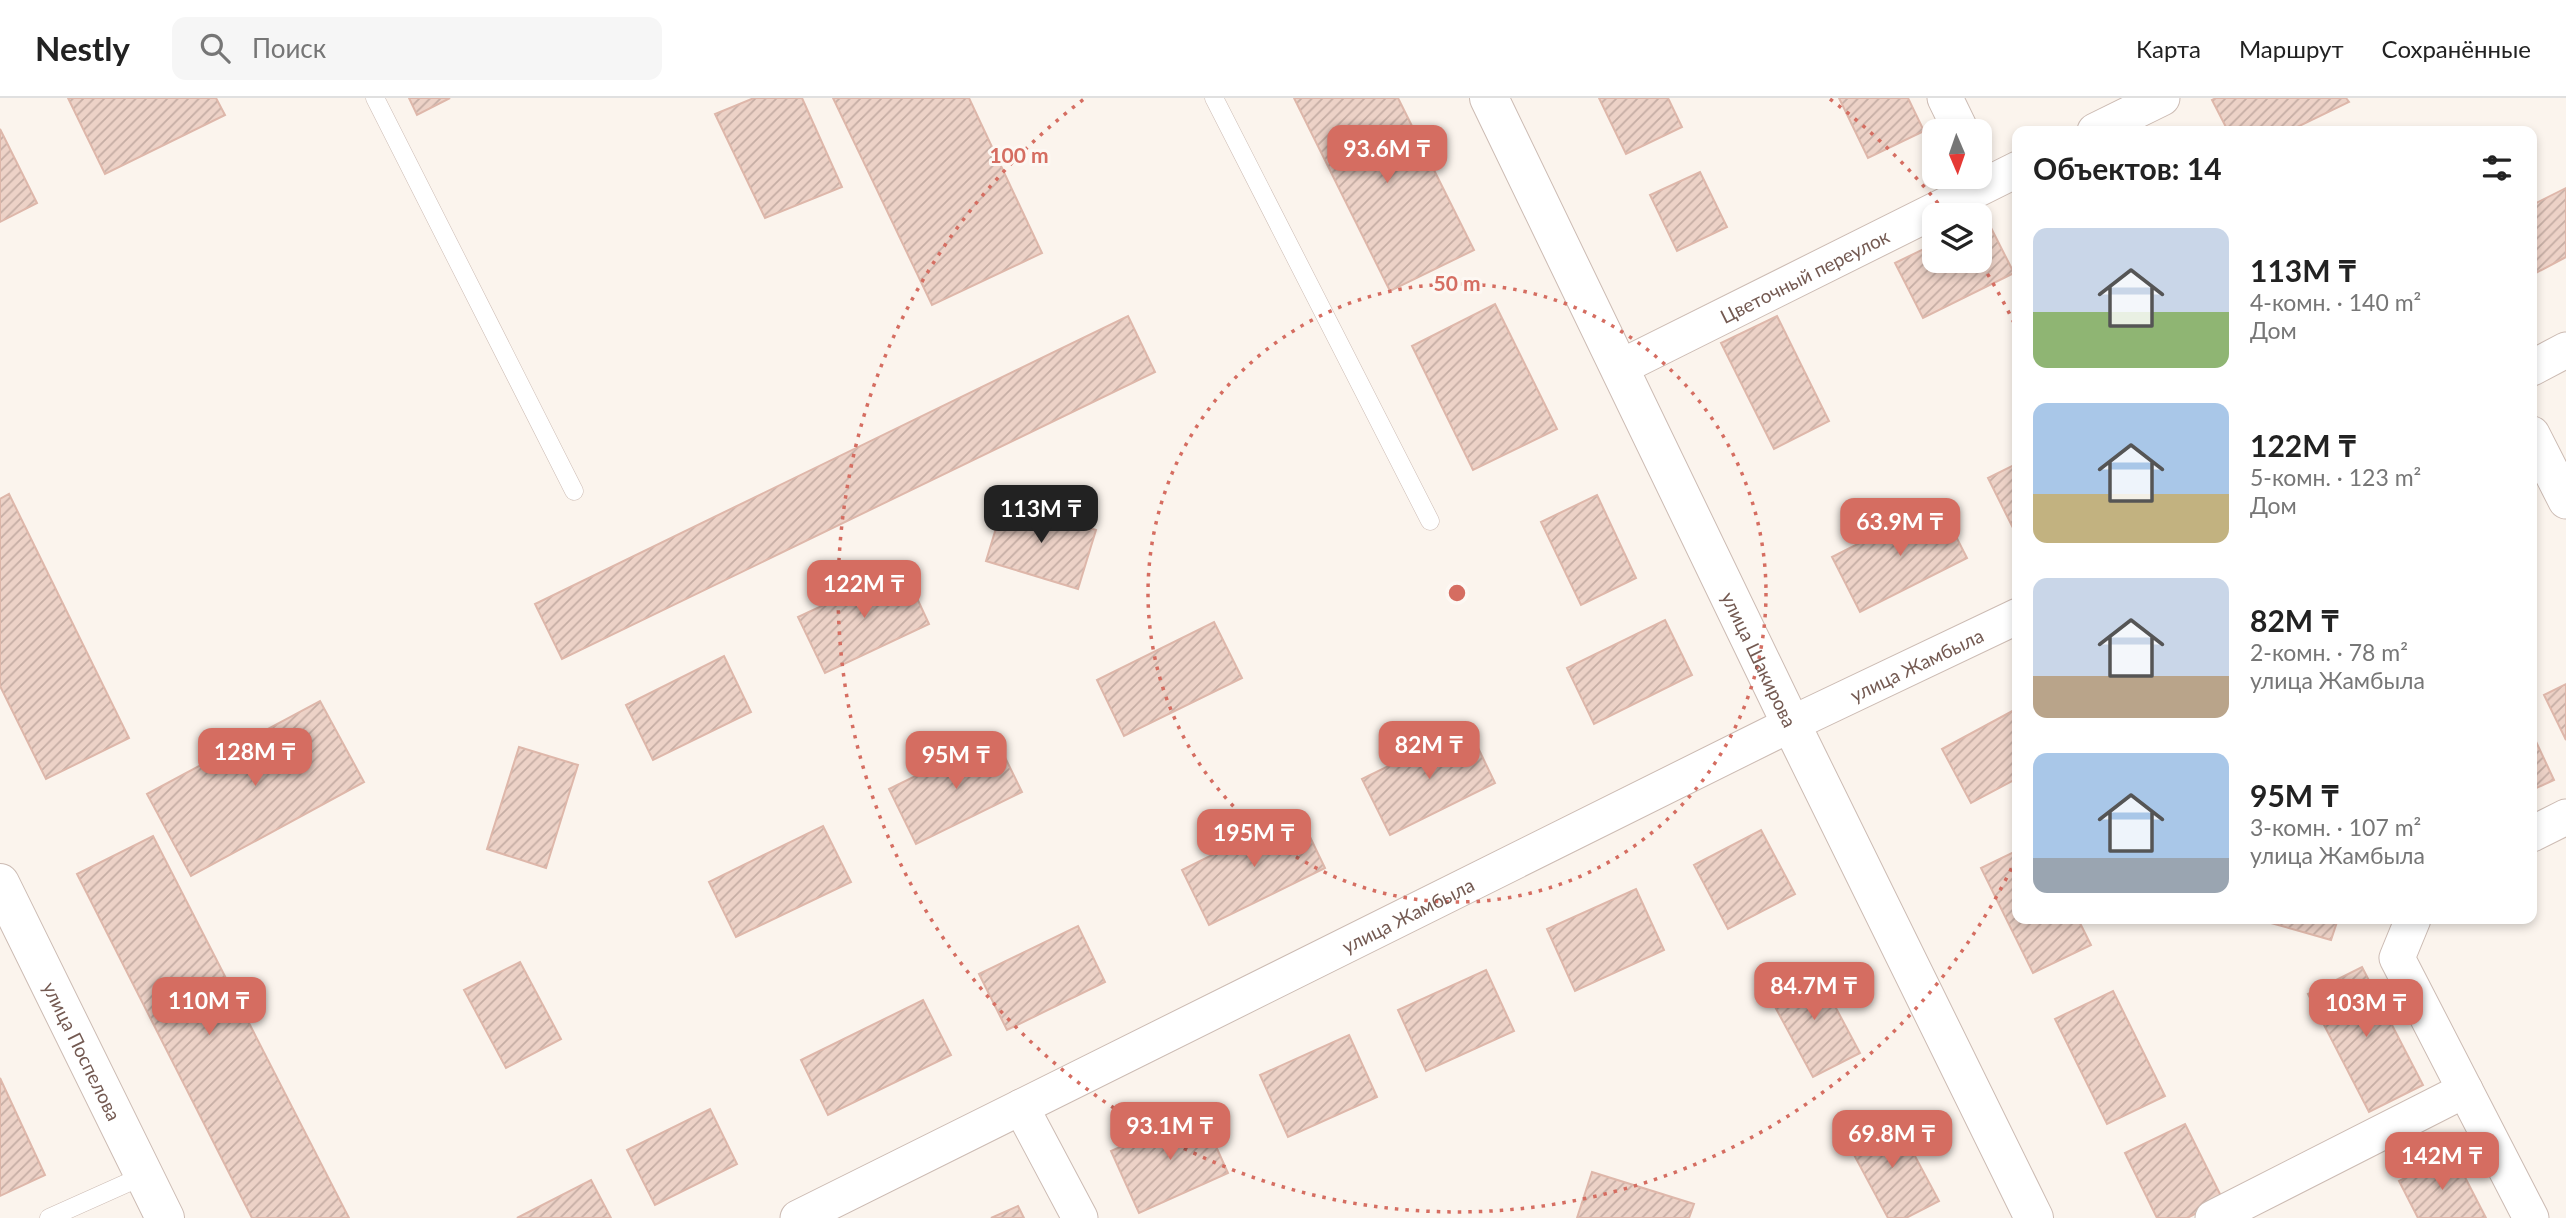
<!DOCTYPE html>
<html lang="ru">
<meta charset="utf-8">
<style>
body{margin:0;font-family:Lato,sans-serif;background:#f6f6f6;color:#222;height:100vh;display:flex;flex-direction:column;font-size:26px;white-space:nowrap}
*{box-sizing:border-box;margin:0}
p{font-size:23px;color:#767676}
.icon{flex:none;width:38px;height:38px;fill:none;stroke:currentColor;stroke-width:2;stroke-linecap:round;stroke-linejoin:round}
.map{position:relative;flex:1;overflow:hidden}
.side{position:absolute;left:2012px;top:28px;width:525px;height:798px;display:flex;flex-direction:column;background:#fff;border-radius:14px;box-shadow:0 4px 10px #0003}
.side>*{flex:none}
.needle{width:46px;rotate:178deg}
.buttons{position:absolute;left:1922px;top:21px;display:grid;gap:14px}
.buttons a{display:grid;place-items:center;width:70px;height:70px;border-radius:14px;background:#fff;box-shadow:0 4px 10px #0003;font-size:35px}
.price{position:absolute;translate:-50% -60px;padding:0 16px;border-radius:14px;background:#d56d61;color:#fff;font-size:23px;line-height:46px;filter:drop-shadow(0 2px 4px #0008)}
.price::after{content:'';position:absolute;left:50%;top:42px;width:21px;height:16px;margin-left:-10px;background:inherit;clip-path:polygon(0 0,100% 0,50% 100%)}
.price.selected{background:#222;color:#fff}
ul{padding:0;list-style:none}
li{display:flex;align-items:center;gap:21px;height:175px;padding:0 21px}
li span{display:grid;place-items:center;flex:none;width:196px;height:140px;border-radius:14px;color:#555}
li>.icon{margin-inline-start:auto}
span .icon{width:84px;height:84px;fill:#fffc;stroke-width:1}
li b{font-size:30px}
h2{display:flex;justify-content:space-between;align-items:center;height:84px;padding:0 21px;font-size:30px}
header{display:flex;align-items:center;gap:42px;box-sizing:border-box;height:98px;padding:0 35px;background:#fff;border-bottom:2px solid #e0e0e0}
header strong{font-size:33px}
nav{display:flex;gap:38px;margin-inline-start:auto;font-size:24px}
.search{width:490px;height:63px;background:#f6f6f6;display:flex;align-items:center;gap:18px;box-sizing:border-box;padding:0 24px;border-radius:14px;color:#767676;font-size:26px}
.map>svg:first-child{display:block}
</style>
<header>
<strong>Nestly</strong>
<div class="search"><svg class="icon" aria-label="search" viewBox="0 0 24 24"><circle cx="10" cy="10" r="6"/><path d="M15 15l6 6"/></svg>Поиск</div>
<nav><a>Карта</a><a>Маршрут</a><a>Сохранённые</a></nav>
</header>
<div class="map">
<svg width="2566" height="1120" viewBox="0 0 2566 1120">
<defs>
<pattern id="building-hatch" width="6" height="6" patternUnits="userSpaceOnUse" patternTransform="scale(1.75)"><rect width="6" height="6" fill="#edd2c7"/><path d="M-1 1l2-2M0 6l6-6M5 7l2-2" fill="none" stroke="#c5ada4"/></pattern>
</defs>
<rect width="100%" height="100%" fill="#fbf4ed"/>
<path fill="url(#building-hatch)" stroke="#deb7aa" stroke-width="2" d="M68,0H216L225,17L105,76Z
M409,0H450L417,17Z
M754,0H802L842,89L765,120L715,16Z
M833,0H969L1042,155L932,207Z
M1294,0H1398L1474,152L1390,193Z
M1599,0H1668L1682,29L1626,56Z
M1839,0H1908L1924,33L1868,60Z
M2216,0H2346L2349,4L2289,33H2228L2212,2Z
M0,31L37,105L0,124Z
M1700,74L1727,129L1677,153L1650,97Z
M2566,90V159L2532,177V107Z
M1986,120L2014,175L1923,220L1895,165L1934,146V163H1979V123Z
M1495,206L1557,331L1473,372L1412,248Z
M1128,218L1155,274L562,561L535,506Z
M1777,218L1829,323L1774,351L1721,245Z
M2018,365V435L2016,436L1988,380Z
M9,396L129,640L46,681L0,588V401Z
M1597,397L1636,480L1581,507L1541,424Z
M1004,404L1096,432L1078,491L986,463Z
M1939,405L1967,460L1860,514L1832,459Z
M903,470L929,526L825,575L798,519Z
M1665,522L1692,577L1594,626L1567,570Z
M1214,524L1242,580L1124,638L1097,582Z
M724,558L751,614L653,662L626,607Z
M2566,586V642L2544,597Z
M320,603L364,684L191,778L147,696Z
M2018,610V680L1971,705L1942,651Z
M1468,629L1495,685L1390,737L1362,681Z
M2532,635L2554,682L2532,692Z
M995,639L1022,694L916,746L889,691Z
M519,649L578,667L546,770L487,751Z
M1298,714L1325,770L1209,827L1182,772Z
M823,728L851,784L736,839L709,784Z
M1761,732L1795,796L1728,831L1694,767Z
M153,738L349,1120H252L77,776Z
M2018,752V821H2078L2091,847L2033,875L1981,770Z
M1636,791L1664,852L1575,893L1547,831Z
M2272,821H2338L2331,842L2271,825Z
M1078,828L1105,884L1007,932L979,876Z
M520,864L561,941L506,970L464,892Z
M1814,869L1860,955L1813,979L1767,894Z
M2362,869L2423,987L2369,1014L2308,896Z
M1486,872L1514,933L1426,973L1398,912Z
M2113,893L2165,998L2107,1026L2055,921Z
M923,902L951,957L828,1017L801,962Z
M1349,937L1377,999L1288,1039L1260,977Z
M0,980L45,1077L0,1098Z
M710,1011L737,1066L655,1107L627,1052Z
M1200,1013L1228,1075L1139,1115L1111,1053Z
M1893,1017L1939,1103L1906,1120H1888L1846,1042Z
M2185,1026L2223,1102L2187,1120H2157L2125,1055Z
M2453,1056L2486,1120H2418L2399,1083Z
M1592,1074L1694,1106L1689,1120H1577Z
M591,1082L611,1120H517Z
M1018,1108L1024,1120H991Z"/>
<g fill="none" stroke-linecap="round" stroke-linejoin="round">
<defs>
<path id="service" d="M375,0L574,393
M1214,0L1430,423
M49,1120L145,1077"/>
<g id="minor">
<path d="M1945,0L1961,33"/>
<path d="M2095,33L2162,0"/>
<path id="s1" d="M1621,269L2018,71"/>
<path d="M2532,270L2566,252"/>
<path d="M2532,336L2566,403"/>
<path d="M2532,736L2566,719"/>
<path d="M2413,821L2397,860L2531,1120"/>
<path d="M1021,1009L1080,1120"/>
<path id="s2" d="M798,1120L1791,626L2018,518"/>
<path d="M2213,1120L2465,992"/>
</g>
<g id="tertiary">
<path id="s3" d="M1489,0L1791,626L2034,1120"/>
<path id="s4" d="M0,785L165,1120"/>
</g>
</defs>
<use href="#service" stroke="#ccbbb3" stroke-width="19"/>
<use href="#minor" stroke="#ccbbb3" stroke-width="37"/>
<use href="#tertiary" stroke="#ccbbb3" stroke-width="40"/>
<use href="#service" stroke="#fff" stroke-width="18"/>
<use href="#minor" stroke="#fff" stroke-width="35"/>
<use href="#tertiary" stroke="#fff" stroke-width="38"/>
</g>
<g fill="none" stroke="#d56d61" stroke-width="3.5" stroke-dasharray="3.5 7">
<circle cx="1457" cy="495" r="309"/>
<path d="M2016 761A619 619 0 1 1 1084 1M1830 1A619 619 0 0 1 1945 114M1982 167A619 619 0 0 1 2016 229"/>
</g>
<g text-anchor="middle" dominant-baseline="central" stroke-width="6" stroke-linejoin="round" paint-order="stroke">
<g font-size="19" fill="#745a52" stroke="#fdf8f3">
<text stroke="none"><textPath href="#s1" startOffset="205">Цветочный переулок</textPath></text>
<text stroke="none"><textPath href="#s3" startOffset="623">улица Шакирова</textPath></text>
<text stroke="none"><textPath href="#s2" startOffset="1248">улица Жамбыла</textPath></text>
<text stroke="none"><textPath href="#s2" startOffset="681">улица Жамбыла</textPath></text>
<text stroke="none"><textPath href="#s4" startOffset="187">улица Поспелова</textPath></text>
</g>
</g>
<circle cx="1457" cy="495" r="10" fill="#d56d61" stroke="#fdf8f3" stroke-width="3.5"/>
<g font-size="21" text-anchor="middle" font-weight="bold" fill="#d56d61" stroke="#fdf8f3" stroke-width="6" stroke-linejoin="round" paint-order="stroke">
<text x="1019" y="65">100 m</text>
<text x="1457" y="193">50 m</text>
</g>
</svg>
<div class="buttons">
<a><svg class="needle" viewBox="-14 -14 28 28"><path d="M0-13l5 13h-10z" fill="#e53935"/><path d="M0 13l5-13h-10z" fill="#767676"/></svg></a>
<a><svg class="icon" aria-label="layers" viewBox="0 0 24 24"><path d="M12 4l9 5-9 5-9-5zM3 14l9 5 9-5"/></svg></a>
</div>
<b class="price" style="left:1387px;top:87px">93.6M ₸</b>
<b class="price selected" style="left:1041px;top:447px">113M ₸</b>
<b class="price" style="left:1900px;top:460px">63.9M ₸</b>
<b class="price" style="left:864px;top:522px">122M ₸</b>
<b class="price" style="left:1429px;top:683px">82M ₸</b>
<b class="price" style="left:255px;top:690px">128M ₸</b>
<b class="price" style="left:956px;top:693px">95M ₸</b>
<b class="price" style="left:1254px;top:771px">195M ₸</b>
<b class="price" style="left:1814px;top:924px">84.7M ₸</b>
<b class="price" style="left:209px;top:939px">110M ₸</b>
<b class="price" style="left:2366px;top:941px">103M ₸</b>
<b class="price" style="left:1170px;top:1064px">93.1M ₸</b>
<b class="price" style="left:1892px;top:1072px">69.8M ₸</b>
<b class="price" style="left:2442px;top:1094px">142M ₸</b>
<section class="side">
<h2>Объектов: 14<svg class="icon" aria-label="filters" viewBox="0 0 24 24"><path d="M4 7h16M4 17h16"/><circle cx="9" cy="7" r="2"/><circle cx="15" cy="17" r="2"/></svg></h2>
<ul>
<li><span style="background:linear-gradient(#c9d6e8 60%,#8fb573 0)"><svg class="icon" aria-label="home" viewBox="0 0 24 24"><path d="M3 11l9-7 9 7M6 9v11h12V9"/></svg></span><div><b>113M ₸</b><p>4-комн. · 140 m²</p><p>Дом</p></div></li>
<li><span style="background:linear-gradient(#a9c7e8 65%,#c2b280 0)"><svg class="icon" aria-label="home" viewBox="0 0 24 24"><path d="M3 11l9-7 9 7M6 9v11h12V9"/></svg></span><div><b>122M ₸</b><p>5-комн. · 123 m²</p><p>Дом</p></div></li>
<li><span style="background:linear-gradient(#c9d6e8 70%,#b9a48a 0)"><svg class="icon" aria-label="home" viewBox="0 0 24 24"><path d="M3 11l9-7 9 7M6 9v11h12V9"/></svg></span><div><b>82M ₸</b><p>2-комн. · 78 m²</p><p>улица Жамбыла</p></div></li>
<li><span style="background:linear-gradient(#a9c7e8 75%,#9aa5b1 0)"><svg class="icon" aria-label="home" viewBox="0 0 24 24"><path d="M3 11l9-7 9 7M6 9v11h12V9"/></svg></span><div><b>95M ₸</b><p>3-комн. · 107 m²</p><p>улица Жамбыла</p></div></li>
</ul>
</section>
</div>
